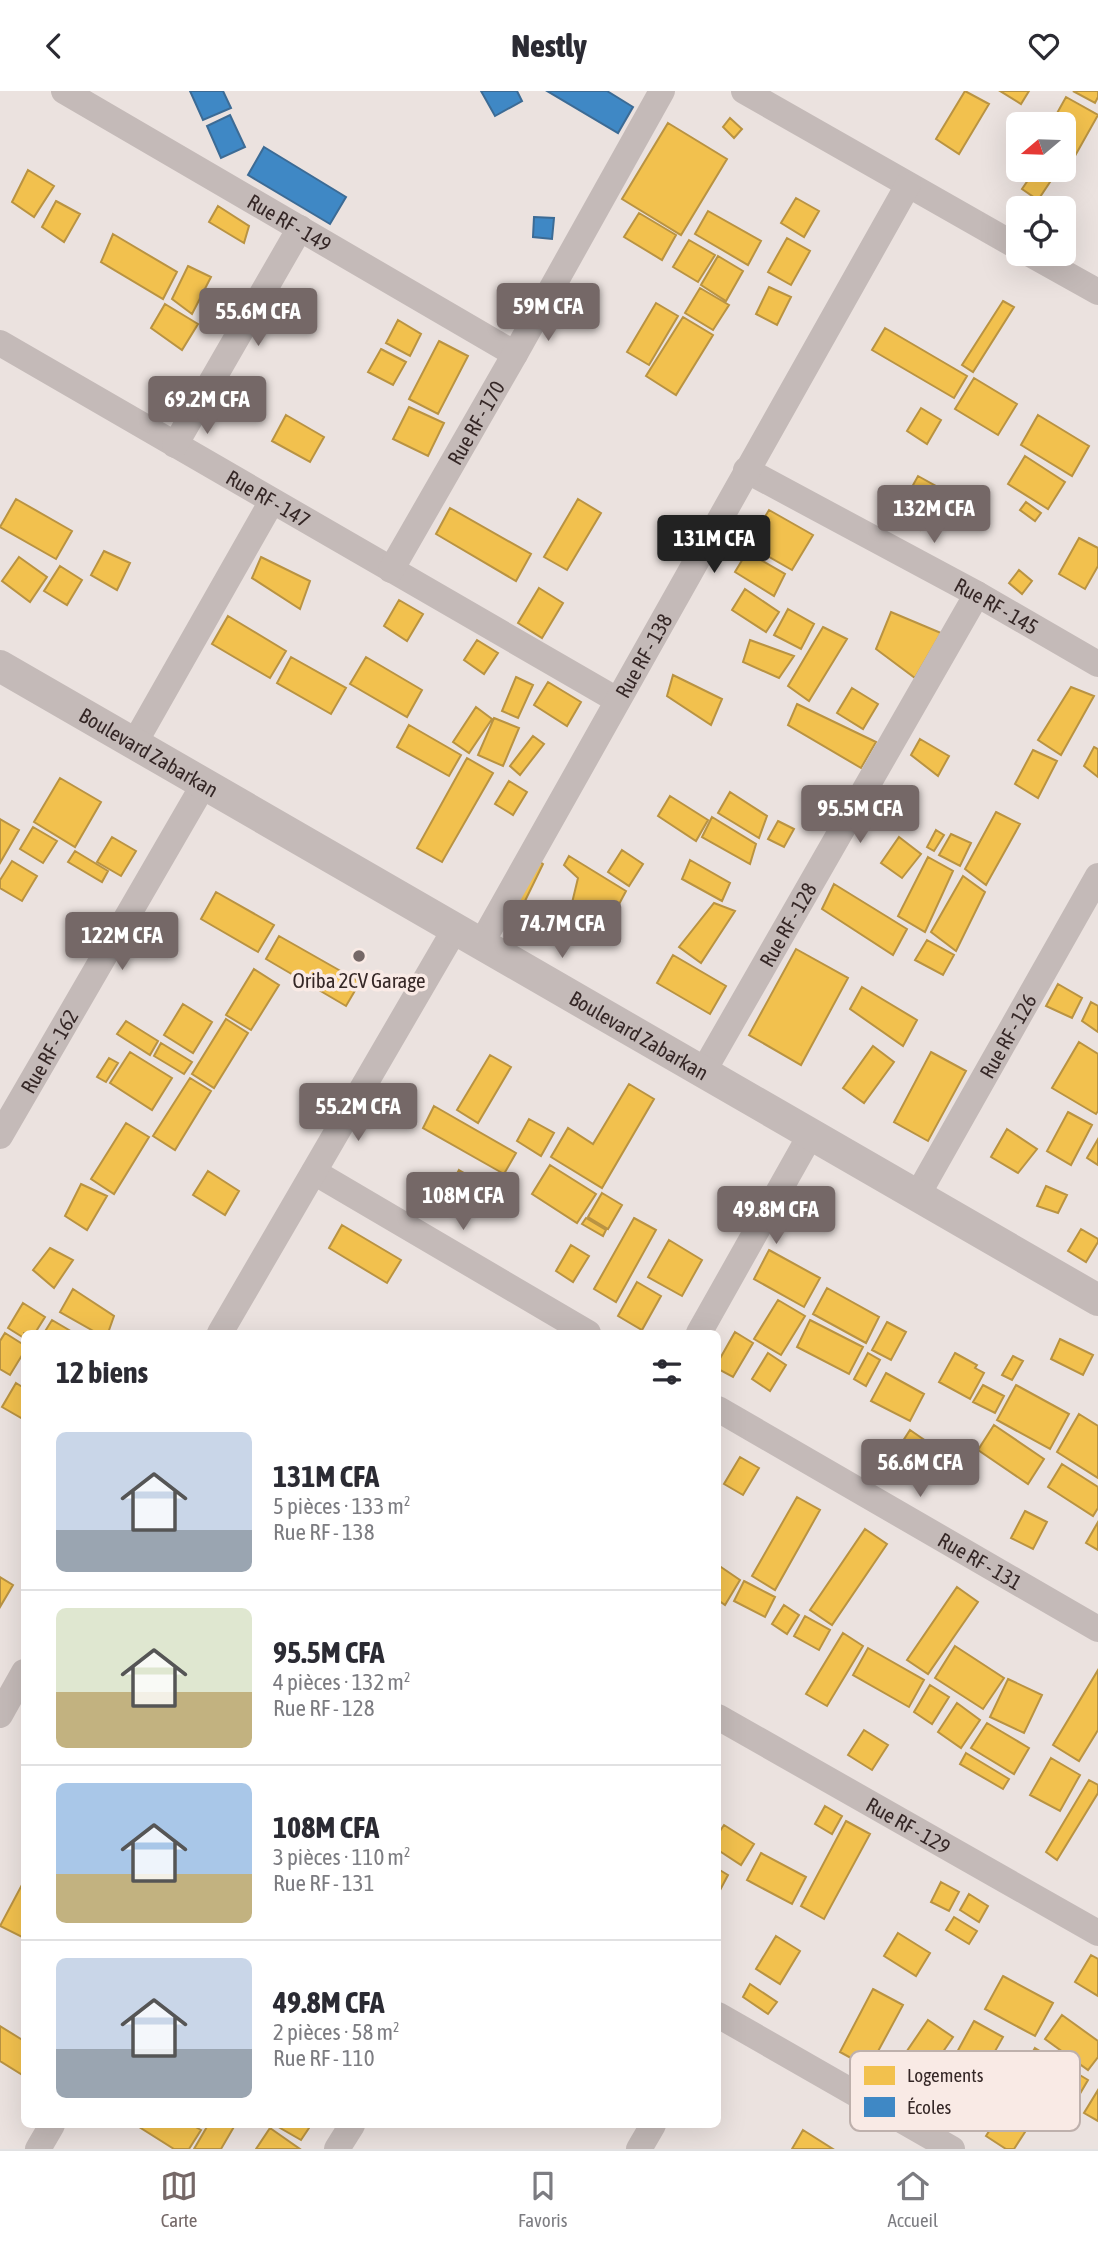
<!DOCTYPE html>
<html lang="fr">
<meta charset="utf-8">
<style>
body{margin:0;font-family:"Asap Condensed",sans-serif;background:#f7f7f7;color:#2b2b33;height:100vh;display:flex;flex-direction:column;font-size:26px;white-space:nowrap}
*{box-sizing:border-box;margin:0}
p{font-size:23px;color:#7c7c81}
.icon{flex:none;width:38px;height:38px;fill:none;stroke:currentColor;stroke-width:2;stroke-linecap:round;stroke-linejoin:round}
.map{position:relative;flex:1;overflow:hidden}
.details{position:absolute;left:21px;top:1239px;width:700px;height:798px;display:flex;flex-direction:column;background:#fff;border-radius:10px;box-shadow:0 7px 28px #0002}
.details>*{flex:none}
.needle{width:46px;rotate:251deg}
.controls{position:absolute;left:1006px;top:21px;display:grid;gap:14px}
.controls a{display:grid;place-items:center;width:70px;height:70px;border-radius:10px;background:#fff;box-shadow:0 7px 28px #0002;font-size:35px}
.price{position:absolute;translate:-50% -60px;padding:0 16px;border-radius:7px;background:#756867;color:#fff;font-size:23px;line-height:46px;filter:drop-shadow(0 2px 4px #0008)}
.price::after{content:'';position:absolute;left:50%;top:42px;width:21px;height:16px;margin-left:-10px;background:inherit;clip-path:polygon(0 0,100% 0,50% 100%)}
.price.current{background:#222;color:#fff}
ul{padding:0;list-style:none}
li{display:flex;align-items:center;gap:21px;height:175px;padding:0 35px}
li+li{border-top:2px solid #e1e1e2}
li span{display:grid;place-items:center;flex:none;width:196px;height:140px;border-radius:10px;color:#555}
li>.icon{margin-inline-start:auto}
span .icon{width:84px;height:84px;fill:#fffc;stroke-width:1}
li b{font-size:30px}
h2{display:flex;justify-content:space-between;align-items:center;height:84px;padding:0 35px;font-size:30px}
header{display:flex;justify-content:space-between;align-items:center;height:91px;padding:0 35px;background:#fff;font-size:32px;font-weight:800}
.tabs{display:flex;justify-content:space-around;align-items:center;height:98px;border-top:2px solid #e1e1e2;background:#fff;font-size:19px;color:#7c7c81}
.tabs a{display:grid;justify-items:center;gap:4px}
.tabs .current{color:#756867}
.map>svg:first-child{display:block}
</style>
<header><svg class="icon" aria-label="back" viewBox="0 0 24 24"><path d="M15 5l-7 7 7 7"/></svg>Nestly<svg class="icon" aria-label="heart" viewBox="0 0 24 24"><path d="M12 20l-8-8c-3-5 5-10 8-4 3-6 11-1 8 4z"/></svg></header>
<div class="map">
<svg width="1098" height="2058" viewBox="0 0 1098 2058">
<rect width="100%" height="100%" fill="#ebe2df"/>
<path fill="#f2c14e" stroke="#b99342" stroke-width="2" d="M965,0L989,13L959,63L936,48Z
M1000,0H1029L1021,13Z
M1073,0H1098V6L1095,12Z
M1066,6L1098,24L1075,65L1064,59V33H1051Z
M730,27L742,38L734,47L723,36Z
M668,32L727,68L681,144L622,108Z
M28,79L54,95L34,126L12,111Z
M1035,79H1058L1038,109L1022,98Z
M796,107L819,120L804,146L781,132Z
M56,110L80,123L64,151L42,136Z
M218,115L249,135L244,152L209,131Z
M708,120L761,150L748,174L695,143Z
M639,122L676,144L662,169L624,146Z
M113,143L177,181L163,208L101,171Z
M787,147L810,160L791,194L768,181Z
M689,149L715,164L698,191L673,176Z
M718,165L743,180L726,210L701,194Z
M188,175L211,186L192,223L172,208Z
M769,196L791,206L777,234L756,223Z
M700,197L729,214L713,239L685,222Z
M1003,210L1014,216L973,281L962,274Z
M656,212L678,225L649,274L627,261Z
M165,213L198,233L182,259L151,237Z
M683,226L713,244L676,304L646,285Z
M398,229L421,243L410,265L386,252Z
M885,237L967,285L954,307L872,259Z
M439,250L468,265L438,323L409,308Z
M381,258L406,271L393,294L368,281Z
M974,287L1017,313L998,344L955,318Z
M409,316L444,332L428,365L393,348Z
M921,317L941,329L927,353L907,340Z
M286,324L324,346L310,371L272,350Z
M1038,324L1089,355L1072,385L1021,354Z
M1025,365L1065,391L1048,418L1008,393Z
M918,385L943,399L920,439L896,425Z
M16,408L72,440L56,468L0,436Z
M578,408L601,422L567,479L544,466Z
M1026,411L1041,422L1035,430L1020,419Z
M450,417L531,463L516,490L436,443Z
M769,419L813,444L792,479L748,454Z
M1079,447L1098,457V475L1085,498L1059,483Z
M104,460L130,472L117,499L91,484Z
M747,461L785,483L774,505L735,481Z
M19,466L47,486L30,511L2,490Z
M261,466L310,490L300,518L252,487Z
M60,475L82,489L67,514L44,500Z
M1019,479L1032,490L1022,503L1009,492Z
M539,497L563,512L542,547L518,532Z
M745,498L779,521L766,541L732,519Z
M399,509L423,523L407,550L384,535Z
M788,518L814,533L801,558L774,544Z
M891,521L941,542L915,587L876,558Z
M228,525L286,560L270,587L212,553Z
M823,536L847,548L809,610L788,595Z
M477,549L498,562L484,583L464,569Z
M750,549L794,565L779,587L743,571Z
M291,566L346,597L331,623L277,592Z
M366,566L422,599L407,626L350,593Z
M673,584L722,608L711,634L667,605Z
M516,586L533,594L518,627L502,620Z
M548,591L581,611L567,635L534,614Z
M1071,596L1094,605L1061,664L1038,649Z
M852,597L878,613L863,638L837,622Z
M797,613L876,651L861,677L788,634Z
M476,616L492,628L469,662L453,651Z
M494,627L519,637L503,675L478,664Z
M409,634L461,664L449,685L397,656Z
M533,645L544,653L520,684L510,675Z
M920,648L949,665L938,685L911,664Z
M1094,656L1098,658V686L1084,675Z
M1033,659L1057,670L1038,707L1015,693Z
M467,667L493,682L442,771L417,757Z
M60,687L101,711L75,756L34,731Z
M509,690L527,701L513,724L495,713Z
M730,701L767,725L759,747L718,722Z
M670,705L708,729L696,750L658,725Z
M996,721L1020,733L986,794L965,778Z
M712,726L756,753L750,773L702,746Z
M0,728L19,739L0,772Z
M778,730L794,738L784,756L768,748Z
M33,736L57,750L43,772L20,758Z
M936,739L944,744L934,760L927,756Z
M951,743L971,752L960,775L939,764Z
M112,746L136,760L121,785L97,771Z
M899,746L921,763L902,787L881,772Z
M622,759L643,773L629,795L608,781Z
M75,760L108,780L102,791L68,771Z
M569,765L626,800L609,832L572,812L578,787L564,774Z
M928,766L953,780L925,841L898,825Z
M537,769L543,773L523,814L517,810Z
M690,769L730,792L722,810L682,788Z
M12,770L37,785L22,810L0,797V789Z
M963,785L985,801L956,860L931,841Z
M834,793L907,838L893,864L822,818Z
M216,801L274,834L258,861L201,828Z
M714,812L735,820L701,872L679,856Z
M279,845L360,891L346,915L266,868Z
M927,849L954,864L943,884L915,869Z
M796,858L848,887L801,974L749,944Z
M673,864L726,895L710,923L657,892Z
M254,878L279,894L251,939L226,924Z
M1058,893L1082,907L1072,927L1046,915Z
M862,896L917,929L903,955L850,918Z
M1091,911L1098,915V941L1082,930Z
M183,913L212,931L193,962L164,944Z
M226,928L248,942L214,997L192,983Z
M126,930L158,950L150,964L117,943Z
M1079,951L1098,963V1020L1096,1023L1052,997Z
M161,952L192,971L184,983L154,965Z
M873,955L894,971L864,1012L843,997Z
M130,961L172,987L152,1019L110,992Z
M931,961L966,980L928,1050L894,1031Z
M490,964L511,976L478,1032L457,1019Z
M109,967L118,972L106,991L97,986Z
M190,987L211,1000L175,1059L153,1045Z
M629,993L654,1008L602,1097L551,1066L568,1037L593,1053Z
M434,1015L516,1062L504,1083L423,1037Z
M1068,1021L1092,1034L1071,1074L1047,1060Z
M529,1028L554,1042L541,1065L517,1050Z
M126,1032L149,1046L114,1103L91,1088Z
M1007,1038L1037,1058L1018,1082L991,1066Z
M1098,1048V1074L1087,1067Z
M550,1074L596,1103L577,1132L532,1103Z
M459,1079L486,1095L471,1122L444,1107Z
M208,1080L239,1100L225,1124L193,1104Z
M81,1093L107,1105L87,1139L65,1125Z
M1046,1095L1067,1104L1058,1122L1037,1115Z
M602,1102L622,1114L608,1138L588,1126Z
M586,1127L606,1139L603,1145L582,1133Z
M634,1127L656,1139L616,1211L594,1198Z
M342,1134L401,1169L387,1192L329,1157Z
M1081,1138L1098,1148V1151L1086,1171L1068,1160Z
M669,1149L702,1169L682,1205L648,1186Z
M571,1154L589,1165L573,1191L556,1180Z
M50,1157L73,1169L54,1197L33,1179Z
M769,1159L820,1187L804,1216L754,1188Z
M637,1191L661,1205L642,1239L618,1225Z
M827,1197L879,1226L866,1252L813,1223Z
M73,1198L114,1225L108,1242H97L60,1221Z
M778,1209L805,1225L781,1264L754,1248Z
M23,1212L45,1226L35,1242H24V1247L8,1237Z
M52,1229L74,1242H44Z
M810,1229L863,1256L849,1283L797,1256Z
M887,1231L906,1241L891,1269L872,1259Z
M735,1241L753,1252L733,1286L718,1278V1271Z
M5,1242L24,1254V1261L10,1284L0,1278V1250Z
M1060,1248L1093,1264L1083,1284L1051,1268Z
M768,1262L786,1274L770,1300L752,1288Z
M868,1262L880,1269L866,1295L854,1288Z
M955,1262L977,1274L975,1277L984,1282L970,1308L939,1291Z
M1013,1265L1023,1270L1012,1289L1002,1284Z
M886,1282L924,1303L910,1330L871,1310Z
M16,1292L24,1297L23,1328L2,1316Z
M983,1294L1004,1305L995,1322L973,1311Z
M1016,1294L1069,1323L1050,1358L997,1329Z
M1079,1323L1098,1335V1387L1057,1361Z
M994,1334L1044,1368L1028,1393L978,1359Z
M910,1339L942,1361L924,1388L892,1367Z
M740,1366L759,1377L743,1404L724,1393Z
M1062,1373L1098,1396V1417L1093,1425L1048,1396Z
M797,1406L820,1419L775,1499L752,1485Z
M1025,1420L1047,1431L1033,1458L1011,1447Z
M1098,1431V1459L1086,1452Z
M865,1438L887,1453L832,1534L810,1519Z
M718,1474L740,1489L725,1514L718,1509Z
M0,1486L13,1494L0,1516Z
M744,1490L775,1506L765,1526L734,1510Z
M957,1496L978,1511L928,1583L907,1569Z
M784,1514L799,1524L787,1543L772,1533Z
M805,1525L830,1539L819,1559L794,1545Z
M843,1542L863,1555L827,1615L806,1603Z
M955,1555L1004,1587L983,1618L935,1587Z
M868,1557L924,1589L909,1616L853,1584Z
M1098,1579V1639L1079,1670L1053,1654Z
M1008,1588L1042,1604L1024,1642L990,1626Z
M930,1594L949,1606L932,1633L914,1621Z
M957,1612L980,1629L961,1657L938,1641Z
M987,1632L1029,1657L1014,1683L971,1657Z
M864,1639L888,1654L872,1679L848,1664Z
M966,1662L1009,1688L1003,1698L960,1673Z
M1051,1667L1080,1684L1060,1720L1030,1704Z
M1089,1689L1098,1694V1702L1057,1769L1046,1761Z
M825,1715L842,1725L832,1743L815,1733Z
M846,1730L870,1743L824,1828L801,1815Z
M724,1734L754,1753L741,1774L718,1759V1743Z
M761,1762L806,1786L792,1813L747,1789Z
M718,1778L728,1784L718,1803Z
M24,1790V1847L0,1835Z
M941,1791L959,1801L949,1820L931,1811Z
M969,1803L988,1815L979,1831L960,1819Z
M954,1826L977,1840L969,1853L946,1839Z
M898,1842L930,1862L916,1885L884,1865Z
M776,1845L800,1860L780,1893L756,1878Z
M1091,1864L1098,1868V1905L1075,1891Z
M1003,1885L1053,1912L1035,1945L985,1918Z
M750,1893L777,1911L768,1923L743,1906Z
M873,1898L903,1914L869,1977L840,1961Z
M1062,1924L1098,1950V1966L1088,1979L1045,1948Z
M928,1929L953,1946L919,1996L894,1979Z
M974,1930L1003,1946L967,2010L939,1994Z
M0,1935L24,1950V1985L0,1970Z
M1035,1957L1088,1989L1068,2023L1015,1991Z
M1098,1999V2030L1084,2022Z
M1012,2004L1038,2021L1014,2058H1006L986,2045Z
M136,2034H192L201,2039L189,2058H174Z
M208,2034H235L221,2058H194Z
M275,2034H311L301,2049Z
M270,2037L300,2058H256Z
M803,2039L833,2058H792Z"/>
<path fill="#3f88c5" stroke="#3c6b95" stroke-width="2" d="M190,0H223L231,17L203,29Z
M481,0H517L522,10L495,25Z
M547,0H607L633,16L618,42Z
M230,24L245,56L221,67L207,35Z
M264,56L346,106L330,133L248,84Z
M534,126L554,127L552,148L533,146Z"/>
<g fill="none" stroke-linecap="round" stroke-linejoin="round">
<g stroke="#c4bab8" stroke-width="26">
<path id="s1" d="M64,0L515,263"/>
<path d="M744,0L1018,156"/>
<path d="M1030,163L1098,201"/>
<path id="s2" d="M0,252L617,609"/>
<path d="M175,354L300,137"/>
<path id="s3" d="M746,379L977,503L1098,573"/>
<path id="s4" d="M391,479L515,263L662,0"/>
<path d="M134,653L272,410"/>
<path id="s5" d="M481,853L908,94"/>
<path id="s6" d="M703,981L977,503"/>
<path id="s7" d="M0,1045L204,693"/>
<path d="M314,1081L588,1242"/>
<path id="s8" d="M917,1105L1098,785"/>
<path d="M220,1242L455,838"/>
<path d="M699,1242L811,1043"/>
<path id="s9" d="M718,1318L1098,1538"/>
<path d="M0,1624L24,1581"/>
<path id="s10" d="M718,1626L1098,1842"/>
<path d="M718,1924L952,2058"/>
<path d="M38,2058L52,2034"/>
<path d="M337,2058L352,2034"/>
<path d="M639,2058L653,2034"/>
</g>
<path stroke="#c4bab8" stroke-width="32" id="s11" d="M0,575L1098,1209"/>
</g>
<circle fill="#756867" stroke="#f9eae5" stroke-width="2.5" cx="359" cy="865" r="7"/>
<g text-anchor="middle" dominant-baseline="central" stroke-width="7" stroke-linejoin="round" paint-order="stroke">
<g font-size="21" fill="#352726" stroke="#f9eae5">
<text stroke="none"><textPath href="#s1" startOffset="261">Rue RF - 149</textPath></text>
<text stroke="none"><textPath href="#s4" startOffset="170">Rue RF - 170</textPath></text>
<text stroke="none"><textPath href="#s2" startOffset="310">Rue RF - 147</textPath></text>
<text stroke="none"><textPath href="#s3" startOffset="285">Rue RF - 145</textPath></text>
<text stroke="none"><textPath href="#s5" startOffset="331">Rue RF - 138</textPath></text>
<text stroke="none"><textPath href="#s11" startOffset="172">Boulevard Zabarkan</textPath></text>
<text stroke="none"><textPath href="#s6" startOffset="170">Rue RF - 128</textPath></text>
<text stroke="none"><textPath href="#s11" startOffset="738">Boulevard Zabarkan</textPath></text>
<text stroke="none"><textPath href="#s8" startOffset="184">Rue RF - 126</textPath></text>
<text stroke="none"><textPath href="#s7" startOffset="98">Rue RF - 162</textPath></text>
<text stroke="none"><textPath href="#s9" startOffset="303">Rue RF - 131</textPath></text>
<text stroke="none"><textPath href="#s10" startOffset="219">Rue RF - 129</textPath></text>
</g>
<g font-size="21" fill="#352726" stroke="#f9eae5">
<text x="359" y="889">Oriba 2CV Garage</text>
</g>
</g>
<rect x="850" y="1960" width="230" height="80" rx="10" fill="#f9eae5" stroke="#beb0ac" stroke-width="2"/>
<rect x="864" y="1975" width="31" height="19" fill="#f2c14e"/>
<rect x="864" y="2006" width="31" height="20" fill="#3f88c5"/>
<g font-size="19" fill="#352726">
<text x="907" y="1991">Logements</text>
<text x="907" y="2023">Écoles</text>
</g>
</svg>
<div class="controls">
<a><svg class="needle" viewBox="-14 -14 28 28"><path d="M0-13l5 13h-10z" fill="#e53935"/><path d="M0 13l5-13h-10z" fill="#7c7c81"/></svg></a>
<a><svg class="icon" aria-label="locate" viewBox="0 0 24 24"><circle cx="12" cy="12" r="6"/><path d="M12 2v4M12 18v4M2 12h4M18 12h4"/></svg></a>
</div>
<b class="price" style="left:548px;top:252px">59M CFA</b>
<b class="price" style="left:258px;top:257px">55.6M CFA</b>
<b class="price" style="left:207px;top:345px">69.2M CFA</b>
<b class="price" style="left:934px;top:454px">132M CFA</b>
<b class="price current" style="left:714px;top:484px">131M CFA</b>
<b class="price" style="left:860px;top:754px">95.5M CFA</b>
<b class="price" style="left:562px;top:869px">74.7M CFA</b>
<b class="price" style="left:122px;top:881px">122M CFA</b>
<b class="price" style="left:358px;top:1052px">55.2M CFA</b>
<b class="price" style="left:463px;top:1141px">108M CFA</b>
<b class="price" style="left:776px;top:1155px">49.8M CFA</b>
<b class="price" style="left:920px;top:1408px">56.6M CFA</b>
<section class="details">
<h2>12 biens<svg class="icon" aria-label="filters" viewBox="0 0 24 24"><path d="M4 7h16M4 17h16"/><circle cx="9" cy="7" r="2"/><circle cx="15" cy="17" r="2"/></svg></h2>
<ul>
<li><span style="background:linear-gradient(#c9d6e8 70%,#9aa5b1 0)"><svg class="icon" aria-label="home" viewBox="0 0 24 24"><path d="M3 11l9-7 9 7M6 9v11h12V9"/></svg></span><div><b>131M CFA</b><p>5 pièces · 133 m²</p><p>Rue RF - 138</p></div></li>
<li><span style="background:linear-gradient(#dfe7d0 60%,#c2b280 0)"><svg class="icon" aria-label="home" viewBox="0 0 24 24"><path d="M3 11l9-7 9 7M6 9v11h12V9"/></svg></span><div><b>95.5M CFA</b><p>4 pièces · 132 m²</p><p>Rue RF - 128</p></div></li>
<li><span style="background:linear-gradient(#a9c7e8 65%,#c2b280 0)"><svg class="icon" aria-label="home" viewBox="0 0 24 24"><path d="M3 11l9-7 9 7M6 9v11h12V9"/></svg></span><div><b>108M CFA</b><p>3 pièces · 110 m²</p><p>Rue RF - 131</p></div></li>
<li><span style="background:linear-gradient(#c9d6e8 65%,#9aa5b1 0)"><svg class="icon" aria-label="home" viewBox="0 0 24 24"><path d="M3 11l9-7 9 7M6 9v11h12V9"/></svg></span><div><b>49.8M CFA</b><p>2 pièces · 58 m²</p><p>Rue RF - 110</p></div></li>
</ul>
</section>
</div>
<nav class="tabs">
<a class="current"><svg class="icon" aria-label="map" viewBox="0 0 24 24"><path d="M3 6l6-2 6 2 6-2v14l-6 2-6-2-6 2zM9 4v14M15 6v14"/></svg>Carte</a>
<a><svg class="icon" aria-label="saved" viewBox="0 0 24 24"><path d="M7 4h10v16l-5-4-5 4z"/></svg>Favoris</a>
<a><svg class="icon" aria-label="home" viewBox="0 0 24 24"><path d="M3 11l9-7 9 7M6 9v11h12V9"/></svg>Accueil</a>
</nav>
